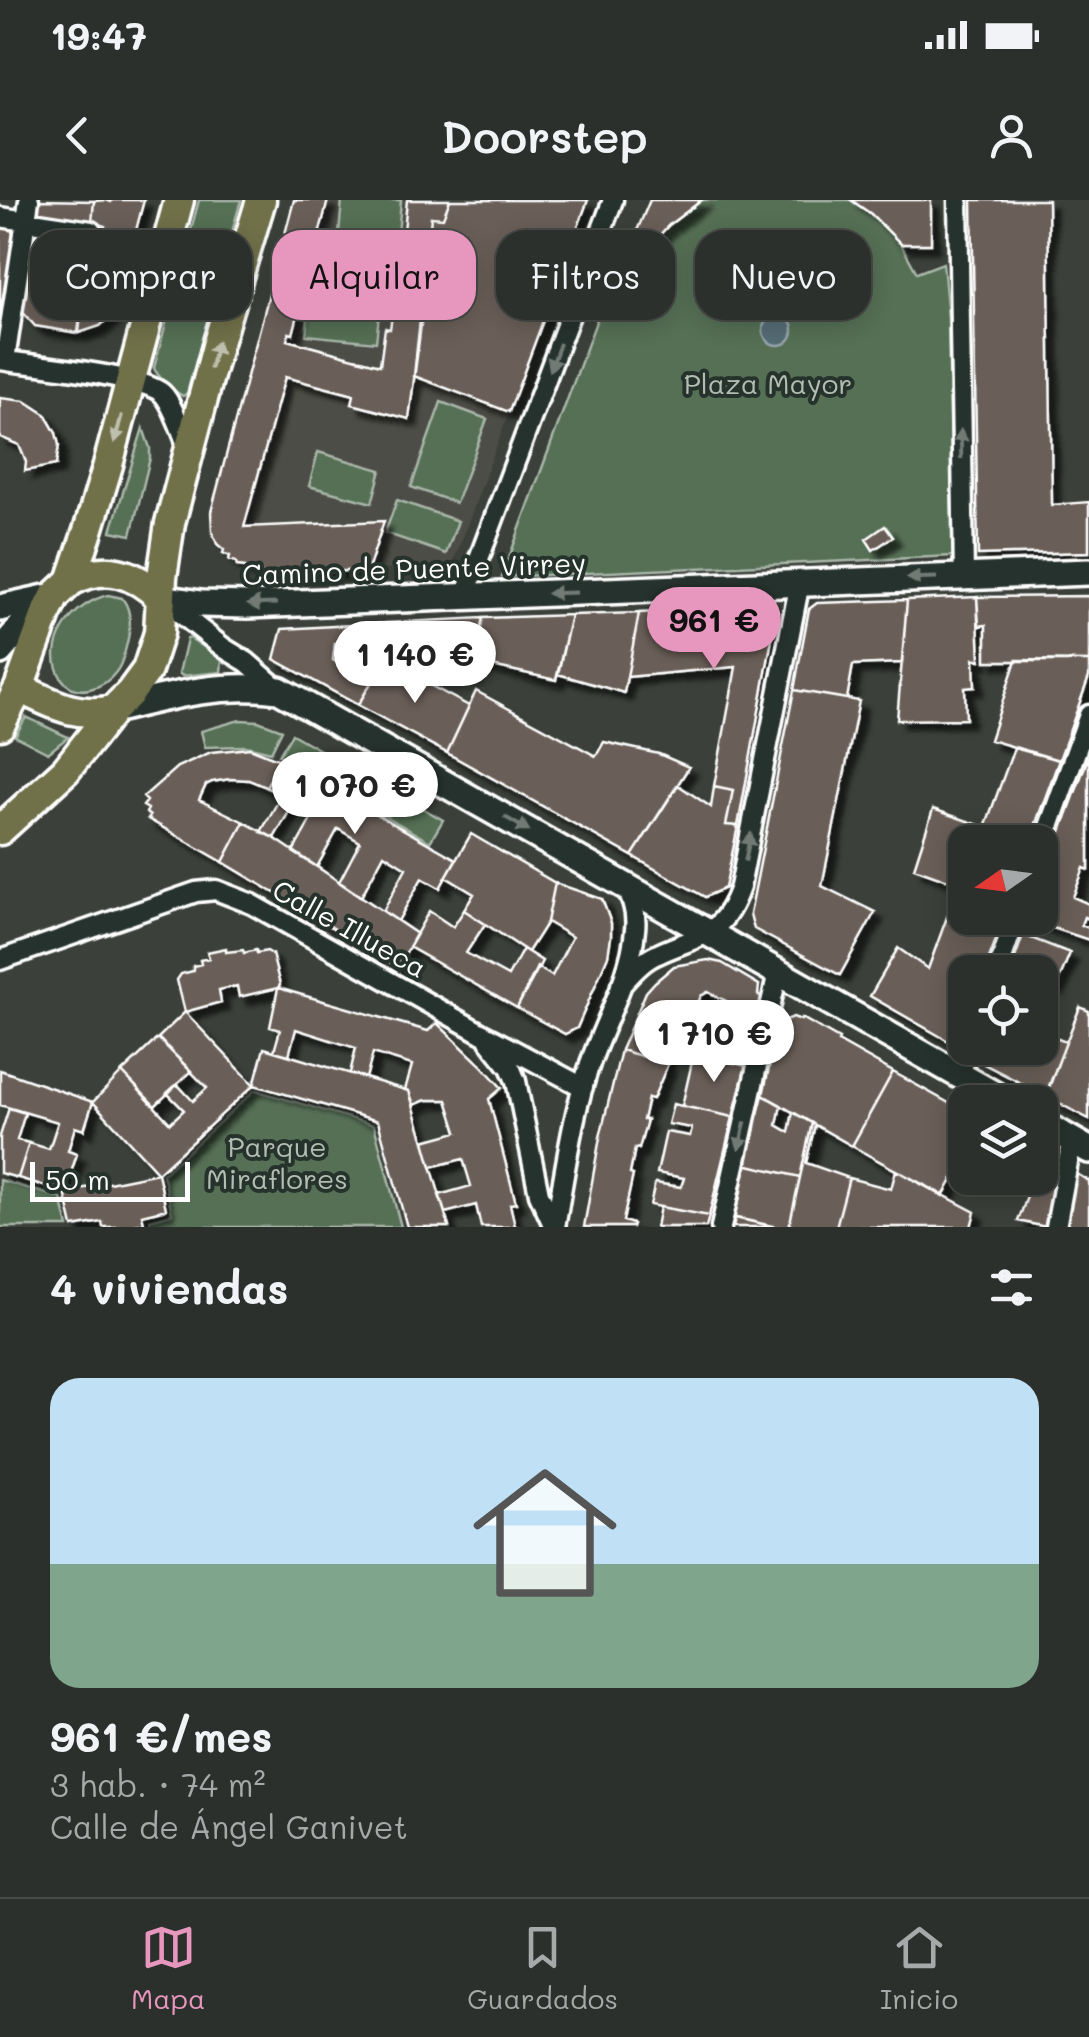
<!DOCTYPE html>
<html lang="es">
<meta charset="utf-8">
<style>
body{margin:0;font-family:Mali,sans-serif;background:#343834;color:#f1f3f6;height:100vh;display:flex;flex-direction:column;font-size:38px;white-space:nowrap}
*{box-sizing:border-box;margin:0}
p{font-size:32px;color:#a6a9a9}
.icon{flex:none;width:55px;height:55px;fill:none;stroke:currentColor;stroke-width:2;stroke-linecap:round;stroke-linejoin:round}
.map{position:relative;height:1027px;overflow:hidden}
.details{display:flex;flex-direction:column;background:#2c302c;flex:1}
.details>*{flex:none}
.guide{position:absolute;left:30px;top:30px;width:1030px;height:90px;display:flex;gap:20px}
.needle{width:65px;rotate:256deg}
.buttons{position:absolute;left:948px;top:625px;display:grid;gap:20px}
.buttons a{display:grid;place-items:center;width:110px;height:110px;border-radius:20px;background:#2c302c;box-shadow:0 5px 25px #0003,0 0 0 2px #484b48;font-size:50px}
.scale{position:absolute;left:30px;bottom:25px;width:160px;box-sizing:border-box;padding-left:10px;border:5px solid #fff;border-top:0;font-size:28px;line-height:35px;white-space:nowrap;color:#fff;-webkit-text-stroke:8px #26332d;paint-order:stroke}
.price{position:absolute;translate:-50% -85px;padding:0 22px;border-radius:35px;background:#fff;color:#222;font-size:32px;line-height:65px;filter:drop-shadow(0 2px 5px #0008)}
.price::after{content:'';position:absolute;left:50%;top:60px;width:30px;height:22px;margin-left:-15px;background:inherit;clip-path:polygon(0 0,100% 0,50% 100%)}
.price.current{background:#e797bd;color:#111}
ul{padding:0;list-style:none}
li{display:grid;align-content:center;gap:20px;height:530px;padding:0 50px}
li+li{border-top:2px solid #484b48}
li span{display:grid;place-items:center;height:310px;border-radius:30px;color:#555}
li>.icon{margin-inline-start:auto}
span .icon{width:180px;height:180px;fill:#fffc;stroke-width:1}
li b{font-size:42px}
h2{display:flex;justify-content:space-between;align-items:center;height:120px;padding:0 50px;font-size:42px}
.pill{padding:0 35px;border-radius:30px;background:#2c302c;box-shadow:0 5px 25px #0003,0 0 0 2px #484b48;font-size:35px;line-height:90px}
.pill.current{background:#e797bd;color:#111}
.status{display:flex;justify-content:space-between;align-items:center;height:70px;padding:0 50px;background:#2c302c;direction:ltr}
.status svg{height:28px;fill:currentColor}
header{display:flex;justify-content:space-between;align-items:center;height:130px;padding:0 50px;background:#2c302c;font-size:45px;font-weight:600}
.tab-bar{display:flex;justify-content:space-around;align-items:center;height:140px;border-top:2px solid #484b48;background:#2c302c;font-size:28px;color:#a6a9a9}
.tab-bar a{display:grid;justify-items:center;gap:5px}
.tab-bar .current{color:#e797bd}
.map>svg:first-child{display:block}
</style>
<div class="status"><b>19:47</b><svg viewBox="0 0 49 12"><path d="M0 12V9h3v3zM5 12V6h3v6zM10 12V3h3v9zM15 12V0h3v12zM26 1h20v11H26zM47 4h2v5h-2z"/></svg></div>
<header><svg class="icon" aria-label="back" viewBox="0 0 24 24"><path d="M15 5l-7 7 7 7"/></svg>Doorstep<svg class="icon" aria-label="person" viewBox="0 0 24 24"><circle cx="12" cy="8" r="4"/><path d="M4 21q1-7 8-7t8 7"/></svg></header>
<div class="map">
<svg width="1089" height="1027" viewBox="0 0 1089 1027">
<defs>
<filter id="shadow"><feDropShadow dx="8" dy="8" stdDeviation="2.5" flood-color="#0009"/></filter>
</defs>
<rect width="100%" height="100%" fill="#3b403a"/>
<filter id="ink" filterUnits="userSpaceOnUse"><feTurbulence type="fractalNoise" baseFrequency=".01" numOctaves="2"/><feDisplacementMap in="SourceGraphic" scale="20" xChannelSelector="R" yChannelSelector="G"/><feConvolveMatrix kernelMatrix="1 2 1 2 8 2 1 2 1" color-interpolation-filters="sRGB"/></filter>
<g filter="url(#ink)">
<path fill="#4d4d47" d="M294,0H450L509,212L452,366L259,375V370H246L245,367L229,360V356L223,353L224,350L214,338L211,312Z"/>
<path fill="#556f55" stroke="#aab7aa" stroke-width="2.5" d="M199,0H241L187,193L183,196C176,193 156,175 154,168Z
M342,0H401L393,94L334,89Z
M702,0H851L871,14L897,37L917,73L943,63L948,118L953,356L502,377L626,40H654L669,25Z
M310,98L380,105L376,142L306,135Z
M441,202L487,219L456,303L411,287Z
M143,228L150,248V258L131,335L111,331Z
M318,252L381,270L372,303L309,286Z
M397,300L458,321L446,354L385,333Z
M108,395L122,398C134,413 130,433 125,451C123,458 121,466 116,472C104,488 76,499 62,479C40,444 74,403 108,395Z
M190,438L222,459L221,472L182,476L179,473L187,439Z
M26,517L68,537L48,553L15,536Z
M240,520L258,521L282,530L271,552L246,546L205,547L201,531Z
M292,534L368,577L356,599L279,555Z
M382,585L443,620L430,642L370,607Z
M255,890L374,925L401,1027H145L151,1026L150,1020L172,1014L163,974Z
M0,980L61,998L68,1027H0Z"/>
<path fill="#556c74" stroke="#99a7ac" stroke-width="2.5" d="M763 130a15 15 0 1 1 30 0a15 15 0 1 1-30 0Z"/>
<path fill="#6b5f58" stroke="#fff" stroke-width="2.5" filter="url(#shadow)" d="M38,0L94,1L92,22L40,14L36,9Z
M106,0L111,2L112,0H144L116,106L110,117L100,126L79,133L89,41L100,44L105,26L92,22L94,1Z
M294,0H328L293,134L289,133L287,140L380,165L385,128L390,129L392,115H396L407,0H450L443,18L431,17L421,124L409,219L352,204L354,195L285,177L244,327L384,321L368,370L259,375V370H246L245,367L237,366L236,362L229,360L230,356L223,353L224,350L217,344L212,331L211,312Z
M450,0H588L509,212L414,176L431,17L443,18Z
M650,0H702L669,25L654,41L633,40Z
M851,0H931V44H901L871,14Z
M972,0H1048L1052,305L1089,302V352L978,355Z
M0,26L10,28L14,35L0,117Z
M37,33L89,41L78,133L35,126L20,109L32,36Z
M0,198L25,201L45,214L56,233L59,245L56,265L25,271L26,262L19,245L0,237Z
M885,326L893,337L873,350L866,339Z
M1089,396V461H986V425L979,426L977,397Z
M977,397L980,460L974,459L975,487L965,488L966,519L897,520L907,400Z
M907,400L902,463L853,465L847,499L794,490L809,409L817,403Z
M768,406L776,417L738,626L726,625L733,590L714,586L736,467L627,477L639,413Z
M639,413L624,493L558,474L571,415Z
M571,415L556,480L474,462L483,418Z
M483,418L472,474L387,457L386,423Z
M386,423L387,440L335,443L333,460L371,483L358,505L274,459L282,429Z
M1016,460L1089,461V477L1059,560L990,540Z
M384,461L469,506L447,553L358,505Z
M794,490L859,501L822,686L875,712L840,775L754,729L750,714Z
M476,491L596,556L604,542L659,554L689,567L632,656L447,553Z
M250,548L280,560L266,587L249,580L230,579L212,582L206,585L199,600L244,622L223,662L148,619L150,616L146,613L148,609L143,606L147,601L143,597L177,567L211,552Z
M1014,548L1059,560L1029,642L985,627Z
M1089,555V670L1084,668L1073,697L1089,704V719L1084,717L1081,725L1089,727V740L1029,720V718H1040V689Z
M280,560L456,659L440,688L422,678L398,721L383,711L406,668L384,654L361,697L339,682L360,642L338,629L317,667L293,652L314,614L294,603L274,638L261,632L281,596L266,587Z
M678,585L711,607L714,586L733,590L726,625L738,626L725,688L705,697L632,656Z
M933,609L985,627L1028,642H965V687L959,684L914,668Z
M244,622L274,638L417,734L398,767L223,662Z
M471,634L555,683L547,722L528,752L464,710L474,694L446,677Z
M555,683L602,699L611,723V737L608,756L577,828L565,834L517,808L537,767L552,776L572,737L547,722Z
M959,684L965,687V718H1004L984,772H965V824L957,846L870,796L898,748L928,769Z
M464,710L485,724L466,753L508,776L523,749L542,761L517,808L409,747L429,711L453,727Z
M1023,735L1070,753L1056,787L1040,782V772H1010Z
M226,748V752L243,750L244,753L256,750L257,753L267,751L272,754L280,785L278,788L239,797L237,786L219,790L221,802L185,812L177,780L181,774L193,771V766L201,764L200,760L209,758L207,752Z
M708,760L722,763L759,785L758,795L762,796L754,829L727,821L732,804L708,792L701,796L694,812L686,808L683,817L692,820L686,837L674,833L664,863L621,850L646,792L655,782L674,766Z
M278,788L428,831L437,823L481,865L502,888L489,899L516,1003L510,1004L515,1026L518,1027H481L476,1005L445,1013L439,995L471,986L463,959L431,967L424,941L457,932L447,900H426L414,905L409,891L405,890L412,865L373,853L366,878L350,873L356,848L296,829L289,855L274,851L280,830L270,827Z
M1080,807L1089,811V919L1045,896Z
M185,812L254,885L158,973L93,902L122,872L170,923L184,910L167,893L177,884L193,901L207,888L158,838Z
M793,817L801,820L802,818L839,839L838,841L893,872L852,946L763,895L779,823Z
M727,821L754,829L746,866L717,858Z
M1040,832L1066,842L1046,896L984,864L980,855L982,848H1040Z
M158,838L191,871L155,906L122,872Z
M264,848L409,891L449,1027H407L378,921L254,885Z
M621,850L668,864L653,899L648,898L643,920H647L639,949L635,948L630,974L633,975L623,1021L633,1024L632,1027H584L600,937Z
M694,853L746,866L733,917L682,906Z
M0,870L93,902L84,930L75,927L68,951L77,954L65,992L18,978L29,943L49,949L58,922L0,905Z
M893,872L965,912V957L943,996L852,946Z
M763,895L781,905L777,925L789,932L793,912L812,923L800,977L744,964L748,947L751,948L755,927H752L755,914H758Z
M673,904L733,917L709,1016L650,1005L655,983L681,987L684,978L657,973L666,932L690,936L692,928L668,924Z
M9,908L25,913L17,940L29,943L18,978L0,973V936Z
M812,923L815,925L806,963L849,978L836,1027H789Z
M1043,955L1056,962L1046,1027L1018,1021L1034,978H1040V962Z
M744,964L800,977L789,1027H777L732,1017L736,1000L739,1001L741,991Z
M896,970L975,1012L971,1027H836L849,978L891,989Z
M158,973L166,1009L142,1015L144,1023L125,1027H103L102,1022L73,1027L65,992Z
M1077,974L1089,981V1027H1064L1070,983Z
M660,1007L709,1016L706,1027H656Z
M735,1018L767,1025L777,1027H733Z"/>
<g fill="none" stroke-linecap="round" stroke-linejoin="round">
<defs>
<path id="street" d="M958,0L964,376
M0,17L91,31
M0,160C32,165 142,175 162,193C173,203 182,234 189,249
M5,160L29,0
M465,396L613,0
M162,399L224,448L247,462L279,490
M1040,652L1089,515
M0,760L196,692L216,690L252,704L481,833L583,887
M997,772L1016,718
M621,785C632,773 643,760 658,754C699,735 723,737 740,687L800,382
M489,841L510,867L516,881L539,994L554,1027
M959,875L970,848
M555,1027C565,972 572,914 591,861C606,818 631,776 635,730C637,714 633,700 625,686
M721,1027L778,772
M1056,1027L1072,940"/>
<path id="secondary" d="M161,398L201,404L248,405L1089,372
M0,408L50,397
M0,451L28,419L55,396
M113,510C170,496 219,482 279,490L1007,902
M1040,922L1089,950"/>
<path id="primary" d="M71,381C106,363 134,372 161,398
M19,488C52,503 75,518 113,510
M0,525L19,488L46,414L55,396L71,381L88,331L108,265L179,0
M0,630L66,570L113,510L130,493L147,470L159,433L162,377L170,323L217,146L261,0"/>
</defs>
<use href="#street" stroke="#fff" stroke-width="25"/>
<use href="#secondary" stroke="#fff" stroke-width="32"/>
<use href="#primary" stroke="#fff" stroke-width="35"/>
<use href="#street" stroke="#26332d" stroke-width="18"/>
<use href="#secondary" stroke="#26332d" stroke-width="25"/>
<use href="#primary" stroke="#70704a" stroke-width="28"/>
</g>
<defs><path id="oneway-solid" d="M-6-.8H1V-3.2L6.5 0L1 3.2V.8H-6Z" transform="scale(2.5)"/></defs>
<g fill="#bfbfae">
<use href="#oneway-solid" transform="translate(214 155) rotate(-75)"/>
<use href="#oneway-solid" transform="translate(118 229) rotate(105)"/>
</g>
<g fill="#727a76">
<use href="#oneway-solid" transform="translate(555 157) rotate(110)"/>
<use href="#oneway-solid" transform="translate(961 244) rotate(-91)"/>
<use href="#oneway-solid" transform="translate(922 378) rotate(178)"/>
<use href="#oneway-solid" transform="translate(562 393) rotate(178)"/>
<use href="#oneway-solid" transform="translate(262 404) rotate(178)"/>
<use href="#oneway-solid" transform="translate(517 624) rotate(30)"/>
<use href="#oneway-solid" transform="translate(748 647) rotate(-79)"/>
<use href="#oneway-solid" transform="translate(742 936) rotate(103)"/>
</g>
</g>
<g text-anchor="middle" dominant-baseline="central" stroke-width="8" stroke-linejoin="round" paint-order="stroke">
<g font-size="28" fill="#b2beb2" stroke="#26332d">
<text x="768" y="183">Plaza Mayor</text>
<text x="277" y="946">Parque<tspan x="277" dy="32">Miraflores</tspan></text>
</g>
<g font-size="28" fill="#fff" stroke="#26332d">
<text transform="translate(414 368) rotate(-2)">Camino de Puente Virrey</text>
<text transform="translate(350 728) rotate(29)">Calle Illueca</text>
</g>
</g>
</svg>
<div class="buttons">
<a><svg class="needle" viewBox="-14 -14 28 28"><path d="M0-13l5 13h-10z" fill="#e53935"/><path d="M0 13l5-13h-10z" fill="#a6a9a9"/></svg></a>
<a><svg class="icon" aria-label="locate" viewBox="0 0 24 24"><circle cx="12" cy="12" r="6"/><path d="M12 2v4M12 18v4M2 12h4M18 12h4"/></svg></a>
<a><svg class="icon" aria-label="layers" viewBox="0 0 24 24"><path d="M12 4l9 5-9 5-9-5zM3 14l9 5 9-5"/></svg></a>
</div>
<div class="scale">50 m</div>
<b class="price current" style="left:714px;top:472px">961 €</b>
<b class="price" style="left:415px;top:506px">1 140 €</b>
<b class="price" style="left:355px;top:637px">1 070 €</b>
<b class="price" style="left:714px;top:885px">1 710 €</b>
<div class="guide">
<a class="pill">Comprar</a>
<a class="pill current">Alquilar</a>
<a class="pill">Filtros</a>
<a class="pill">Nuevo</a>
</div>
</div>
<section class="details">
<h2>4 viviendas<svg class="icon" aria-label="filters" viewBox="0 0 24 24"><path d="M4 7h16M4 17h16"/><circle cx="9" cy="7" r="2"/><circle cx="15" cy="17" r="2"/></svg></h2>
<ul>
<li><span style="background:linear-gradient(#bfe0f5 60%,#7fa58c 0)"><svg class="icon" aria-label="home" viewBox="0 0 24 24"><path d="M3 11l9-7 9 7M6 9v11h12V9"/></svg></span><div><b>961 €/mes</b><p>3 hab. · 74 m²</p><p>Calle de Ángel Ganivet</p></div></li>
</ul>
</section>
<nav class="tab-bar">
<a class="current"><svg class="icon" aria-label="map" viewBox="0 0 24 24"><path d="M3 6l6-2 6 2 6-2v14l-6 2-6-2-6 2zM9 4v14M15 6v14"/></svg>Mapa</a>
<a><svg class="icon" aria-label="saved" viewBox="0 0 24 24"><path d="M7 4h10v16l-5-4-5 4z"/></svg>Guardados</a>
<a><svg class="icon" aria-label="home" viewBox="0 0 24 24"><path d="M3 11l9-7 9 7M6 9v11h12V9"/></svg>Inicio</a>
</nav>
